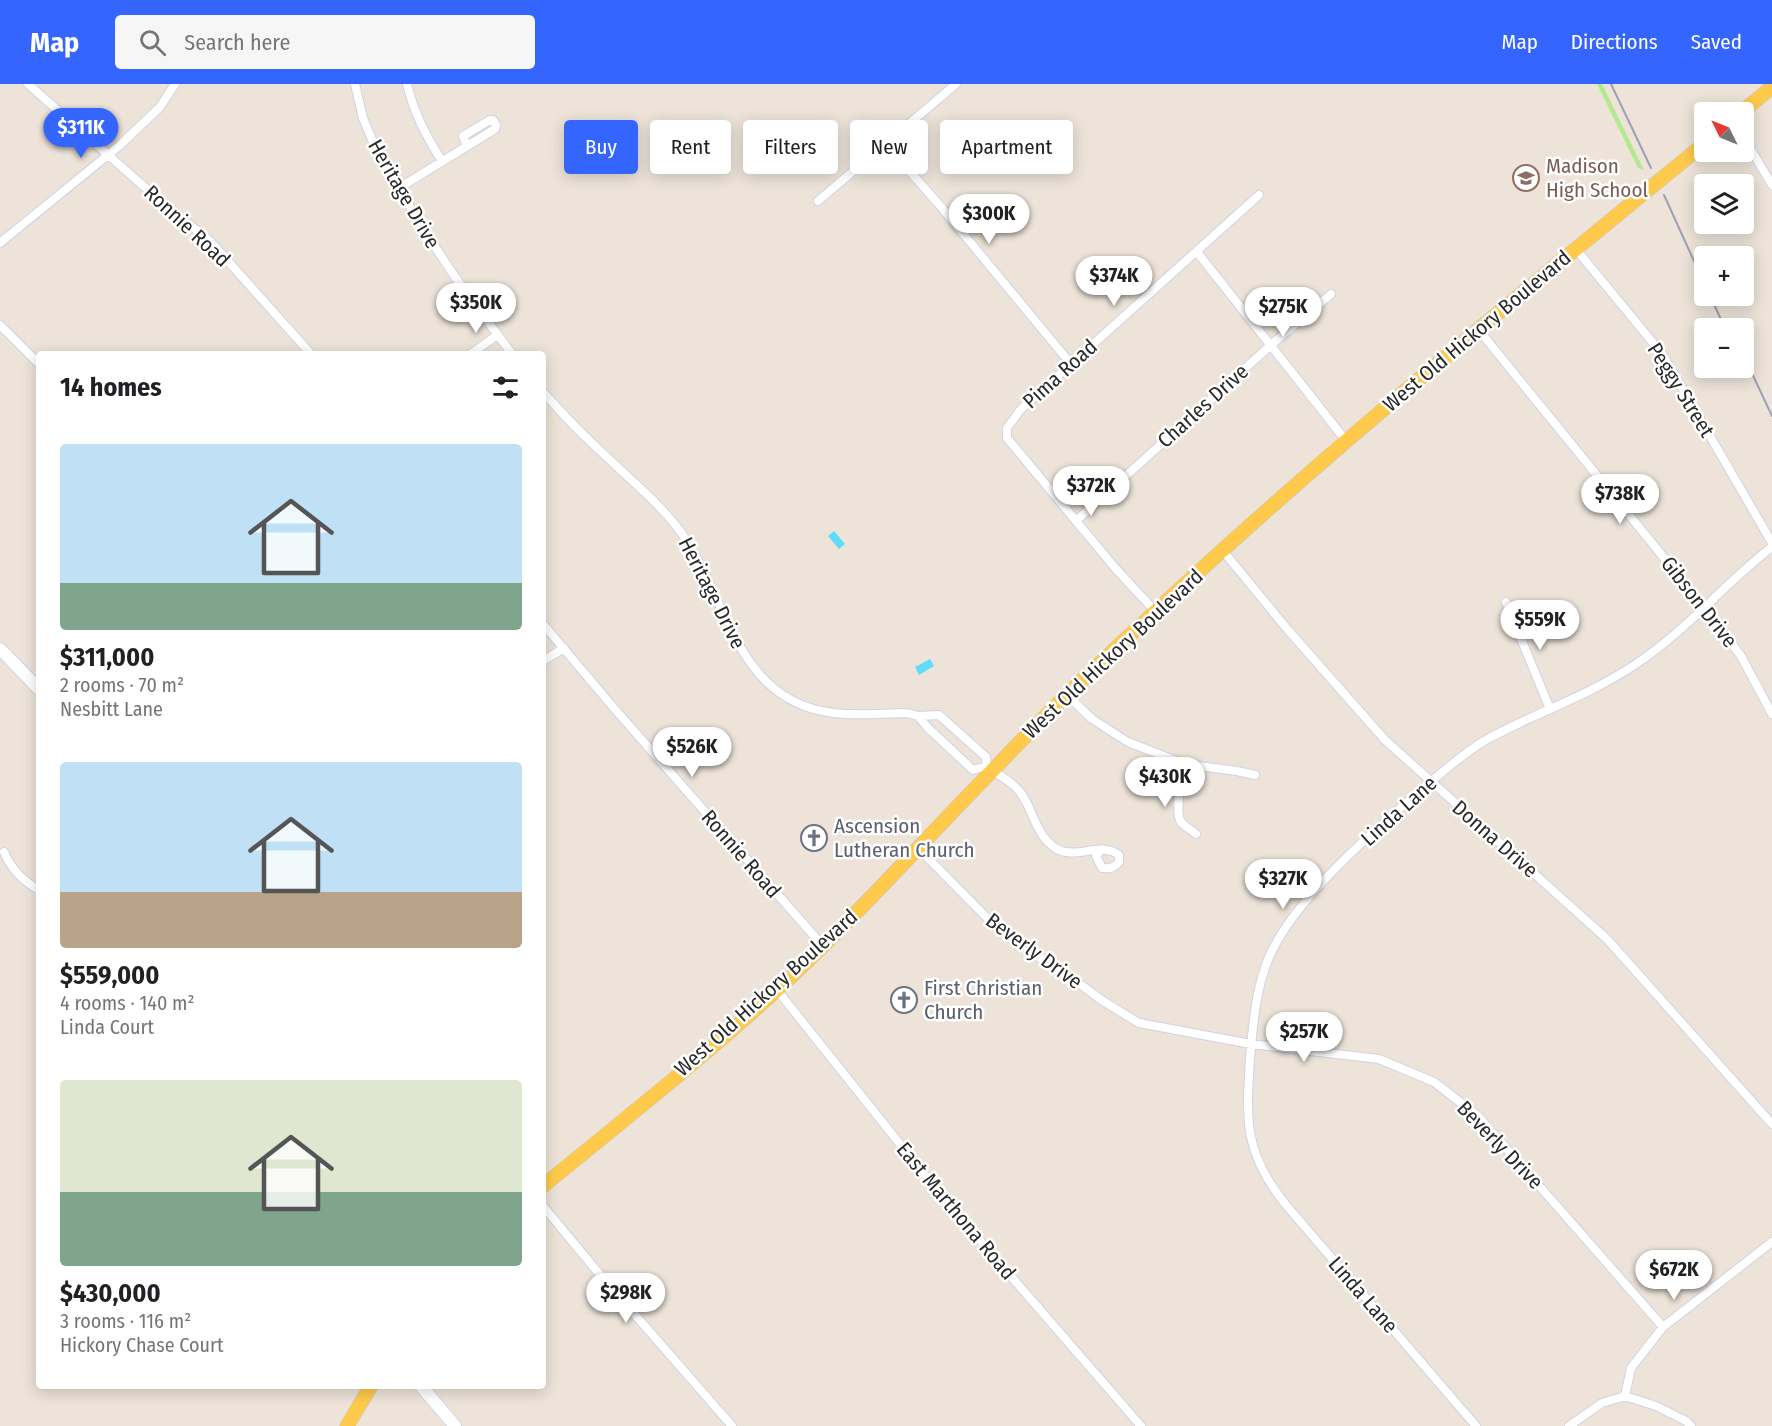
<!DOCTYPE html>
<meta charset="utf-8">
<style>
body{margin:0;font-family:"Fira Sans Condensed",sans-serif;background:#f6f6f6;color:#202124;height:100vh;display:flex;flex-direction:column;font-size:22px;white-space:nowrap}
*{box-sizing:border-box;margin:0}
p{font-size:20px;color:#757577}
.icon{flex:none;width:33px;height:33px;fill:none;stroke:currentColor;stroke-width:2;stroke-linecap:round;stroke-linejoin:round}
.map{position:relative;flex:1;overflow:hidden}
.sheet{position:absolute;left:36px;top:267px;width:510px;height:1038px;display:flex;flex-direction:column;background:#fff;border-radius:6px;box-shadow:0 3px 15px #0003}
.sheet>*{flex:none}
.hud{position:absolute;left:564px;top:36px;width:570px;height:54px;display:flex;gap:12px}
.needle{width:39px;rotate:313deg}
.fabs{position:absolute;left:1694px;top:18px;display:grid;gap:12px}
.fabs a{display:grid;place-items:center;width:60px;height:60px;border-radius:6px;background:#fff;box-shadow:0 3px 15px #0003;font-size:30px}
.price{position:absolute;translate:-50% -51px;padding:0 14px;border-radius:21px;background:#fff;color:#222;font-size:20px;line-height:39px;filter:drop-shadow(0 2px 3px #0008)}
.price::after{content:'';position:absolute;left:50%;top:36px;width:18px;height:14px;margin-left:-9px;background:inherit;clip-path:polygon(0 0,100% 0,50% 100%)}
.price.selected{background:#3466ff;color:#fff}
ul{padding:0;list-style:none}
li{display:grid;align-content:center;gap:12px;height:318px;padding:0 24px}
li span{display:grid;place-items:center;height:186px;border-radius:6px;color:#555}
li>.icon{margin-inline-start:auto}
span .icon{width:108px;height:108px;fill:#fffc;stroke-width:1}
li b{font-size:26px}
h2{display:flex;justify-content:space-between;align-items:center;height:72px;padding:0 24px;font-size:26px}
.chip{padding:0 21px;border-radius:6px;background:#fff;box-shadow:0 3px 15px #0003;font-size:21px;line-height:54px}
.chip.selected{background:#3466ff;color:#fff}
header{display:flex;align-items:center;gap:36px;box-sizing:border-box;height:84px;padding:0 30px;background:#3466ff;color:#fff}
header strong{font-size:28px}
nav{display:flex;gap:33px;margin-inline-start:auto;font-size:21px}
.search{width:420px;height:54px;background:#f6f6f6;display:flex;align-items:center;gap:15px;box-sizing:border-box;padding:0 21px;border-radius:6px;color:#757577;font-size:22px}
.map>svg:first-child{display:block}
</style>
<header>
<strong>Map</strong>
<div class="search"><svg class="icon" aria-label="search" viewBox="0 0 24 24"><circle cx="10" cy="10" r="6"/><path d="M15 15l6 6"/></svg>Search here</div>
<nav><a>Map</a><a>Directions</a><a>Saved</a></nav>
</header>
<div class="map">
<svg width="1772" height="1342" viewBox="0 0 1772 1342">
<rect width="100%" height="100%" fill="#ede3d9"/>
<path fill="#b3ea8f" d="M1597,0H1602L1644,86L1638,84Z"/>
<path fill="#60dbfb" d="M834,447L845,460L839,465L828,452Z
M930,575L934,582L919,591L915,583Z"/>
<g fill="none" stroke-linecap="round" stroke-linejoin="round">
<defs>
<path id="street" d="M28,0L158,115L210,157L311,270
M355,0L363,34L373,58L418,137L455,193L512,270
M407,0C414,29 426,52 442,77
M1743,52L1772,101
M886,60L942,124L1071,280
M399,104L495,45L496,41L493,36H490L463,52L467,62
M818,117L956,0
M0,159L119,62L160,23L175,0
M1575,164L1663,271L1772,459
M1197,168L1347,358
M0,241L39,280
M1478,245L1704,523L1741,572L1772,630
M471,270L497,251
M543,308C564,332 586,354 610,376C634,399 660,420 680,447C728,513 735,618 834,629C858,632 883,629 907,629L918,632L939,631L986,673L987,682C998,692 1011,696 1020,708C1034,726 1035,752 1057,765C1076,776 1101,757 1119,771V778C1114,784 1110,785 1102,784L1096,772L1102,765
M1077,436L1271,261L1331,210
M1223,467L1288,546L1385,656L1607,855L1772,1040
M1506,518L1550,625
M1155,527L1116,485L1007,354V344L1021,325L1259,111
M543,540L613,623L823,862
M543,577L564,564
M1067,611L1092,635L1128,658L1184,680L1237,687L1255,691
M918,632L928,644L973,686L987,682
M1184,680C1182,693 1174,728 1181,738C1184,742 1192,746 1196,750
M919,765L1002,849L1077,898L1103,917L1139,939L1251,960L1379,975L1434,998L1478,1032L1663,1243
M4,768C11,785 23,797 39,806
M777,906L943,1114L1141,1342
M543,1122L596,1186L732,1342
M1625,1312L1631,1284L1663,1243L1772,1158
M1476,1342L1286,1121C1244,1069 1246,1038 1250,974C1253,940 1256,902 1270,871C1295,815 1372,748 1419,708C1440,690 1461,671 1484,657C1534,629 1587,613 1636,580C1686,547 1725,499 1772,463
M1569,1342L1602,1319L1625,1312L1656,1322L1686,1337L1691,1342"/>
<path id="secondary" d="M0,565L39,605
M421,1302L455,1342"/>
<path id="primary" d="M1742,28L1772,3
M543,1102C638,1024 736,948 823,862C881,805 935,745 992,687C1044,632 1099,579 1155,528C1331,364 1518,212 1704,60
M347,1342L371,1302"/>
</defs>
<use href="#street" stroke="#ced3e4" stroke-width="10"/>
<use href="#secondary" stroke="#ced3e4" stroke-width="14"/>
<use href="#primary" stroke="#c7c7c7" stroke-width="15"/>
<use href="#street" stroke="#fff" stroke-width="8"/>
<use href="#secondary" stroke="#fff" stroke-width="12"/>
<use href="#primary" stroke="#ffca4c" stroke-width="14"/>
<path stroke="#9ba1b5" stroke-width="2" d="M1611,0L1651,84
M1664,111L1704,199
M1710,212L1725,244
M1743,270L1772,332"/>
</g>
<defs>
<symbol id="school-ring" viewBox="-11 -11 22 22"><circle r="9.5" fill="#fff" stroke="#8d6e63" stroke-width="1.5"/><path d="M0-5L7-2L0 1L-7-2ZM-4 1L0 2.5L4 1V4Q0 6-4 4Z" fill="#8d6e63"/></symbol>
<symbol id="church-ring" viewBox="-11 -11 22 22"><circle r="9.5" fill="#fff" stroke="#6b7280" stroke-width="1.5"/><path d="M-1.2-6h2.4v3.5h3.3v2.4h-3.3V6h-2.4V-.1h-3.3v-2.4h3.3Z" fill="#6b7280"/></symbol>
</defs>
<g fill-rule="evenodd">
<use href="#school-ring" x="1511" y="79" width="30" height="30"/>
<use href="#church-ring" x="799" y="739" width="30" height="30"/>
<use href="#church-ring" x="889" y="901" width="30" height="30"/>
</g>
<g text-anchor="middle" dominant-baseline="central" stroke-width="5" stroke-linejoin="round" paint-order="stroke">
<g font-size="21" fill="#785e54" stroke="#fff" text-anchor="start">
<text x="1546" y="82">Madison<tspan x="1546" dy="24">High School</tspan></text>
</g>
<g font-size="21" fill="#292929" stroke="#fff">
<text transform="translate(404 110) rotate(60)">Heritage Drive</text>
<text transform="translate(187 142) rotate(43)">Ronnie Road</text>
<text transform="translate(1477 247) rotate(-40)">West Old Hickory Boulevard</text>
<text transform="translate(1060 290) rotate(-42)">Pima Road</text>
<text transform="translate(1681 306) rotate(58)">Peggy Street</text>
<text transform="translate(1203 322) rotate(-42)">Charles Drive</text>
<text transform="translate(712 509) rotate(63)">Heritage Drive</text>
<text transform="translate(1699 518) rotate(52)">Gibson Drive</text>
<text transform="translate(1113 570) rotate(-43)">West Old Hickory Boulevard</text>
<text transform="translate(1399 727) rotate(-42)">Linda Lane</text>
<text transform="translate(1495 755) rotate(41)">Donna Drive</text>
<text transform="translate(741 770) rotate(49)">Ronnie Road</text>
<text transform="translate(1034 867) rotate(36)">Beverly Drive</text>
<text transform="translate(766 909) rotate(-42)">West Old Hickory Boulevard</text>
<text transform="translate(1500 1061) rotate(46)">Beverly Drive</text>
<text transform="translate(956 1127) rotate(50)">East Marthona Road</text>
<text transform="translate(1363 1211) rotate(49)">Linda Lane</text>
</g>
<g font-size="21" fill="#5b616d" stroke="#fff" text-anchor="start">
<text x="834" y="742">Ascension<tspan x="834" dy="24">Lutheran Church</tspan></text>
<text x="924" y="904">First Christian<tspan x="924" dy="24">Church</tspan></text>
</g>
</g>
</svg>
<div class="fabs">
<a><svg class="needle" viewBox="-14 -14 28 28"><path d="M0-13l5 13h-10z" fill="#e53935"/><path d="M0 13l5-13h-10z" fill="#757577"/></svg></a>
<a><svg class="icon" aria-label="layers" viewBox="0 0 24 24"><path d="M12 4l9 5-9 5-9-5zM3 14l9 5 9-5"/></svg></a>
<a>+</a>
<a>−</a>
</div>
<b class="price selected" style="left:81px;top:75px">$311K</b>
<b class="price" style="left:989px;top:161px">$300K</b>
<b class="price" style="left:1114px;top:223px">$374K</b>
<b class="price" style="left:476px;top:250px">$350K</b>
<b class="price" style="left:1283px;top:254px">$275K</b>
<b class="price" style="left:1091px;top:433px">$372K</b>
<b class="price" style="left:1620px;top:441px">$738K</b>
<b class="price" style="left:1540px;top:567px">$559K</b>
<b class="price" style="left:692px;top:694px">$526K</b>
<b class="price" style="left:1165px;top:724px">$430K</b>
<b class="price" style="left:1283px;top:826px">$327K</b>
<b class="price" style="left:1304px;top:979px">$257K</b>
<b class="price" style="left:1674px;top:1217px">$672K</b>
<b class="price" style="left:626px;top:1240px">$298K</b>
<div class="hud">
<a class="chip selected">Buy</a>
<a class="chip">Rent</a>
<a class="chip">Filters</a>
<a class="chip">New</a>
<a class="chip">Apartment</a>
</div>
<section class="sheet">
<h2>14 homes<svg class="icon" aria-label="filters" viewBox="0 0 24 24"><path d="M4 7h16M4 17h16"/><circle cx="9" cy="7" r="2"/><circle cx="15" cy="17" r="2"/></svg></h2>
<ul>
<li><span style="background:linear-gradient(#bfe0f5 75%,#7fa58c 0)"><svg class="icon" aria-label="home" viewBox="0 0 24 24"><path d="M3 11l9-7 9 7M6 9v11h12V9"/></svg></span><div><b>$311,000</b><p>2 rooms · 70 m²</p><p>Nesbitt Lane</p></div></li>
<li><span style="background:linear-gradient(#bfe0f5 70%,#b9a48a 0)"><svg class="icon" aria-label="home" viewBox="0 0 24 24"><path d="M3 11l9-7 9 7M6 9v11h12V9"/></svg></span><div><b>$559,000</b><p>4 rooms · 140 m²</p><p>Linda Court</p></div></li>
<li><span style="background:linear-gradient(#dfe7d0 60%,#7fa58c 0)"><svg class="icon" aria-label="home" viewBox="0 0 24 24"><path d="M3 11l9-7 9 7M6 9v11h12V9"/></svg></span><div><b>$430,000</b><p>3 rooms · 116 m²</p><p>Hickory Chase Court</p></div></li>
</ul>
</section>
</div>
